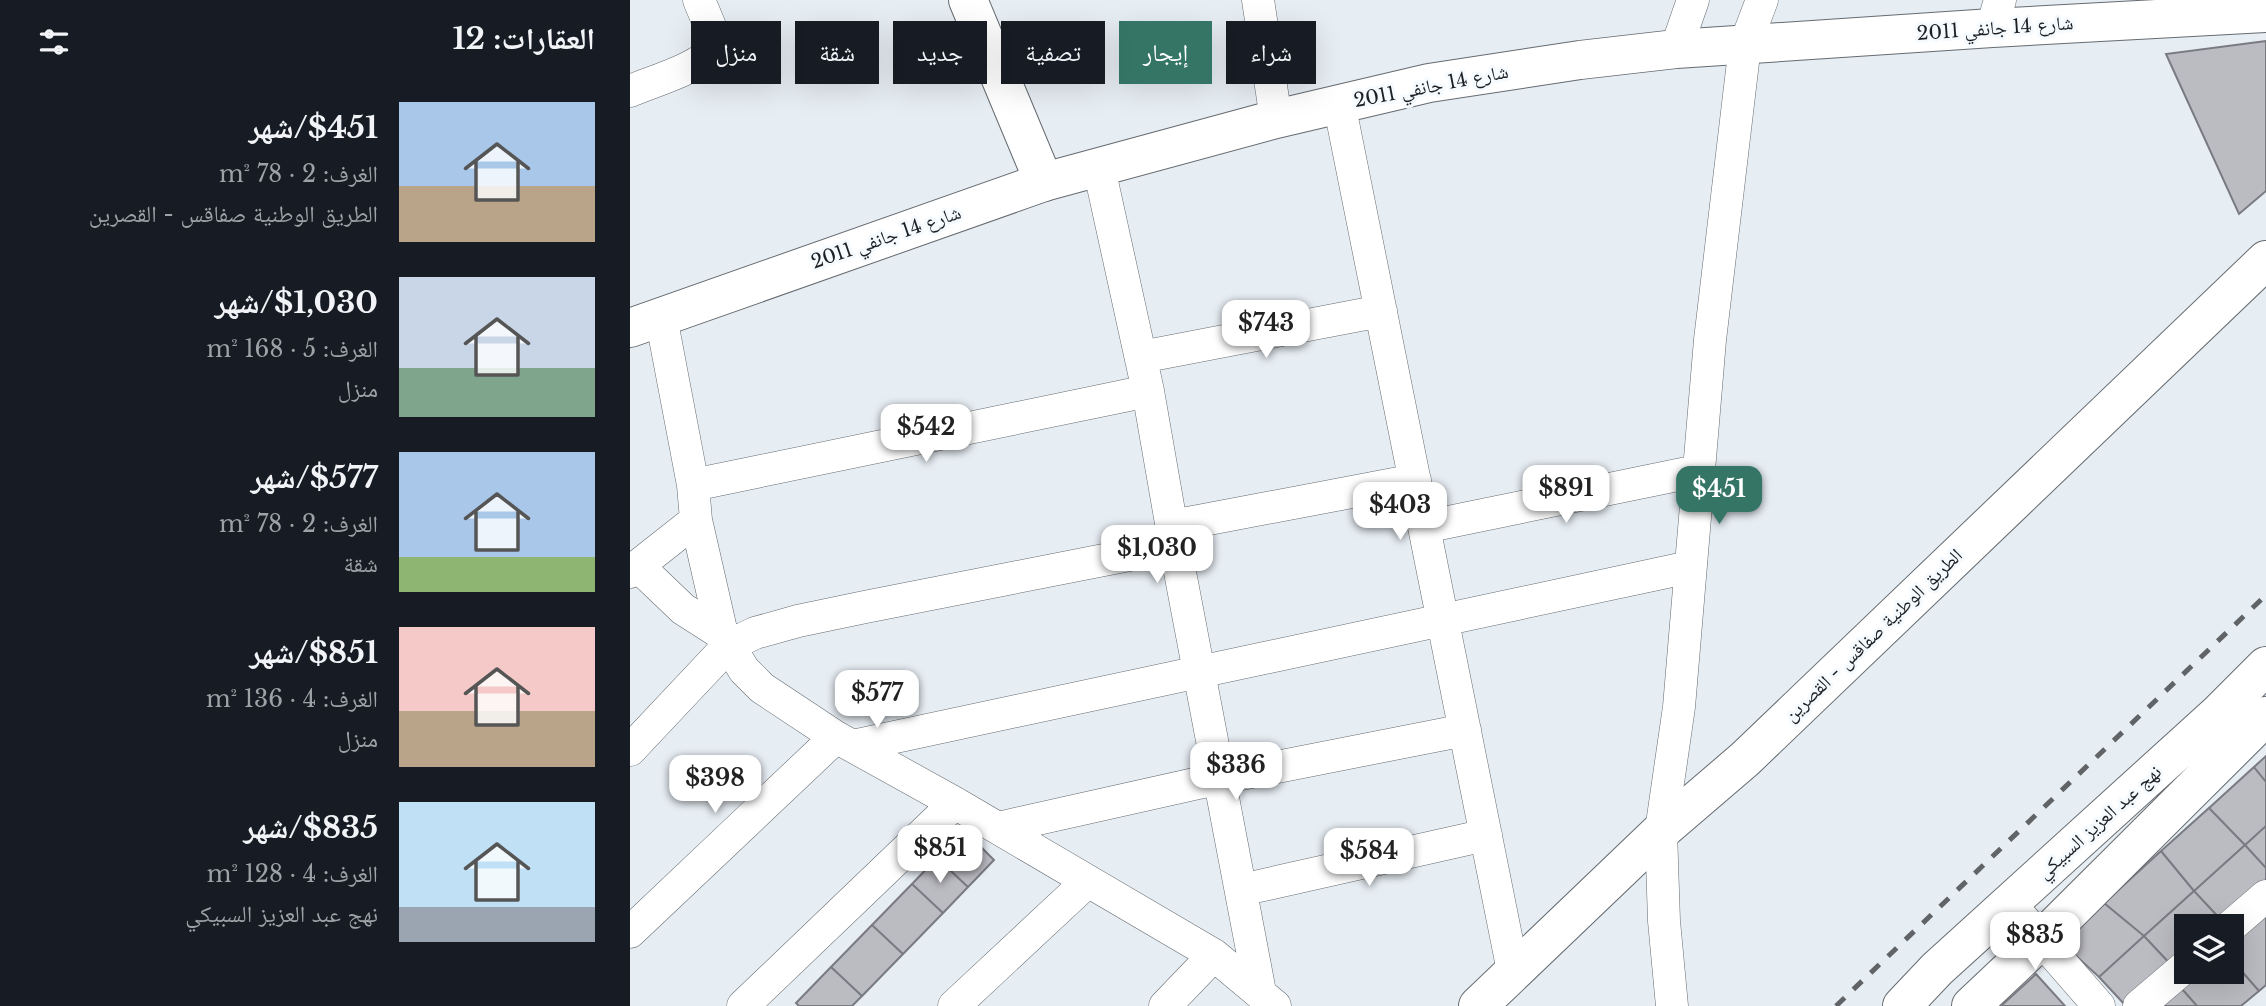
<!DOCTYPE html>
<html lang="ar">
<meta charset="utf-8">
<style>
body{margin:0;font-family:"Libre Baskerville","Noto Naskh Arabic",serif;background:#20242c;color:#f1f3f6;direction:rtl;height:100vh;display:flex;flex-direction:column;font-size:26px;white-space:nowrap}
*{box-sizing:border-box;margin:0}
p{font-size:23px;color:#9ea1a6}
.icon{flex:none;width:38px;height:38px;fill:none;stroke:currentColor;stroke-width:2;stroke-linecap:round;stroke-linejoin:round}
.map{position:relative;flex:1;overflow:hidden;direction:ltr}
.details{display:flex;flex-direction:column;background:#171b24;width:630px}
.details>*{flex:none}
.top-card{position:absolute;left:21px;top:21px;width:665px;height:63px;direction:rtl;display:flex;gap:14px}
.tools{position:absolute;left:1544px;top:914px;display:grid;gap:14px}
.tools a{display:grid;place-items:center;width:70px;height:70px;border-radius:0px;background:#171b24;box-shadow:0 7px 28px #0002;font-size:35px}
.price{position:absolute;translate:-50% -60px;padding:0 16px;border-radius:14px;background:#fff;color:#222;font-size:23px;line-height:46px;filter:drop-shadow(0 2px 4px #0008)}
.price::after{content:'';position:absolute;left:50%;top:42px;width:21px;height:16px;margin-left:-10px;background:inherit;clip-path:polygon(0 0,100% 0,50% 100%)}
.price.on{background:#347565;color:#fff}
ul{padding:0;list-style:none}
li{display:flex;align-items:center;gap:21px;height:175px;padding:0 35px}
li span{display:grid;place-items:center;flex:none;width:196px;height:140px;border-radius:0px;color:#555}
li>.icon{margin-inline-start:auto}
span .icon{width:84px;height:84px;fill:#fffc;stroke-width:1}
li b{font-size:30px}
h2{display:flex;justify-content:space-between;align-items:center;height:84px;padding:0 35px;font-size:30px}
.chip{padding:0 24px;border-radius:0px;background:#171b24;box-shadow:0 7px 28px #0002;font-size:24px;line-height:63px}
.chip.on{background:#347565;color:#fff}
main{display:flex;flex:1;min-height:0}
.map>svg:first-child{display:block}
</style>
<main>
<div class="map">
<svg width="1636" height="1006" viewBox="0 0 1636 1006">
<rect width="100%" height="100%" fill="#e6edf3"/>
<path fill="#bbbbc2" stroke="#7a7a81" stroke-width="2" d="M1636,41V191L1609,214L1536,54Z
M1636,756V782L1624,767Z
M1624,767L1636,782V826L1615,845L1579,808Z
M1579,808L1615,845L1564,891L1531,851Z
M1636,826V868L1615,845Z
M334,830L364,860L338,887L307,858Z
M1615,845L1636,868V887L1595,924L1564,891Z
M1531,851L1564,891L1514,936L1474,903Z
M307,858L338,887L313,913L282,884Z
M282,884L313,913L273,954L242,925Z
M1564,891L1595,924L1556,926V959L1545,969L1514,936Z
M1474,903L1514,936L1469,977L1431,942Z
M1636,904V985L1629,991L1601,959V934Z
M242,925L273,954L232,996L201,967Z
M1514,936L1545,969L1496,1006L1469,977Z
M1601,959L1629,991L1611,1006H1567L1545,981L1557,971H1601Z
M201,967L232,996L222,1006H169L166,1003Z
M1406,974L1435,1006H1371Z
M1545,981L1567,1006H1516Z"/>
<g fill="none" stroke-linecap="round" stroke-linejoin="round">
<defs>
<path id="minor" d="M628,0L646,119
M1362,28L1370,0
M1046,49L1063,0
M0,91C24,81 69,68 85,49L84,36L69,0
M709,103L883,971
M469,168L518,391L545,546L630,992
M31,317L63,485L66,520L92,634L114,670L132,688L206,737L325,803L584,955L645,1006
M511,357L751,311
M63,485L518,391
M542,526L785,480
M794,527L1067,471
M8,566L53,609L92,634
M0,572L66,520
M223,746L1060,567
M0,750L98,646L125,633L168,621L235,607L545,546
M368,828L591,778L835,730
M611,890L856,835
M1380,904L1469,1006
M1601,926L1636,896
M0,932L206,737
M113,1006L325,803
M324,1006L458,881
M535,1006L584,955
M1042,1006L1034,921L1031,831L1049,707L1080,340L1115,45L1132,0
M1509,1006L1556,966"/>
<path id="tertiary" d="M338,0L414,182
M1272,1006L1307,969L1590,712L1636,666
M1341,1006L1411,940L1636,716"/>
<path id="secondary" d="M0,328L414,182L646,119L799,83L950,60L1046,49L1362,28L1636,13"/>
<path id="primary" d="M848,1006L1031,831L1115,759L1636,260"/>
</defs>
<use href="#minor" stroke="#656b70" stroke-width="33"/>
<use href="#tertiary" stroke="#656b70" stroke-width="40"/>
<use href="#secondary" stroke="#656b70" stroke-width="40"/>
<use href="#primary" stroke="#656b70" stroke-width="40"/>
<use href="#minor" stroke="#fff" stroke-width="32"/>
<use href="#tertiary" stroke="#fff" stroke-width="38"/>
<use href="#secondary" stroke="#fff" stroke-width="38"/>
<use href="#primary" stroke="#fff" stroke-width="38"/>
<path stroke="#606467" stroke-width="5" stroke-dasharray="12 12" stroke-linecap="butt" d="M1206,1006L1636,595"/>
</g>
<g text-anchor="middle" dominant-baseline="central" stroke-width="6" stroke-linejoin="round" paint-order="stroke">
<g font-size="19" fill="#1d1f21" stroke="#f5faff">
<text transform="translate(1365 28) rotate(-4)">شارع 14 جانفي 2011</text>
<text transform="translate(801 86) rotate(-11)">شارع 14 جانفي 2011</text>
<text transform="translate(256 237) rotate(-19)">شارع 14 جانفي 2011</text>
<text transform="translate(1243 635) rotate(-44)">الطريق الوطنية صفاقس - القصرين</text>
<text transform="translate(1469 822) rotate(-42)">نهج عبد العزيز السبيكي</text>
</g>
</g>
</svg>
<div class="tools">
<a><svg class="icon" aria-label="layers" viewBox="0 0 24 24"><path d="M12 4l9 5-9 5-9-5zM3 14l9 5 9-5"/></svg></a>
</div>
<b class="price" style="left:636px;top:360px">$743</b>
<b class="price" style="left:296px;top:464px">$542</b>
<b class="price" style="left:936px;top:525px">$891</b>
<b class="price on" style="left:1089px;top:526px">$451</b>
<b class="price" style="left:770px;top:542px">$403</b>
<b class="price" style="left:527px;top:585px">$1,030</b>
<b class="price" style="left:247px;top:730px">$577</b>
<b class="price" style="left:606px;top:802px">$336</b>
<b class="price" style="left:85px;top:815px">$398</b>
<b class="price" style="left:310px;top:885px">$851</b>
<b class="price" style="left:739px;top:888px">$584</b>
<b class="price" style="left:1405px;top:972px">$835</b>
<div class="top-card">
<a class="chip">شراء</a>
<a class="chip on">إيجار</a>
<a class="chip">تصفية</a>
<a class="chip">جديد</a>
<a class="chip">شقة</a>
<a class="chip">منزل</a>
</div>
</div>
<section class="details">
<h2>العقارات: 12<svg class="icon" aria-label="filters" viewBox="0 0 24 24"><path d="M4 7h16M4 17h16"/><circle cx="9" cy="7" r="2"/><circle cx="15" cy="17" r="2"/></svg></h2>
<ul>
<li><span style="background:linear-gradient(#a9c7e8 60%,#b9a48a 0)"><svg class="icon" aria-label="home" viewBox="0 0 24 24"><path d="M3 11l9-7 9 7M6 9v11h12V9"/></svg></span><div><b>$451/شهر</b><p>الغرف: 2 · 78 m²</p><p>الطريق الوطنية صفاقس - القصرين</p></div></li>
<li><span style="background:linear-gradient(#c9d6e8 65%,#7fa58c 0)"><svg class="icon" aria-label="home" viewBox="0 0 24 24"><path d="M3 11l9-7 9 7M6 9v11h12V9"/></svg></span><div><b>$1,030/شهر</b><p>الغرف: 5 · 168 m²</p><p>منزل</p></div></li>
<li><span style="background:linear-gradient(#a9c7e8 75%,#8fb573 0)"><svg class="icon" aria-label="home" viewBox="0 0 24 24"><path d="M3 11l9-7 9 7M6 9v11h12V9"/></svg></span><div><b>$577/شهر</b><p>الغرف: 2 · 78 m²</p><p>شقة</p></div></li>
<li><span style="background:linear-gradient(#f6c9c9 60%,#b9a48a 0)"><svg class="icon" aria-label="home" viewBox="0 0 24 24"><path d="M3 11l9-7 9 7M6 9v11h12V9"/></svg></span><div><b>$851/شهر</b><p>الغرف: 4 · 136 m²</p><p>منزل</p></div></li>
<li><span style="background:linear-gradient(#bfe0f5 75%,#9aa5b1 0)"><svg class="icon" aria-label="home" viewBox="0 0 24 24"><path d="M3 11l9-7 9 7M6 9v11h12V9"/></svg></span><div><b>$835/شهر</b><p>الغرف: 4 · 128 m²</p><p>نهج عبد العزيز السبيكي</p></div></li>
</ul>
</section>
</main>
